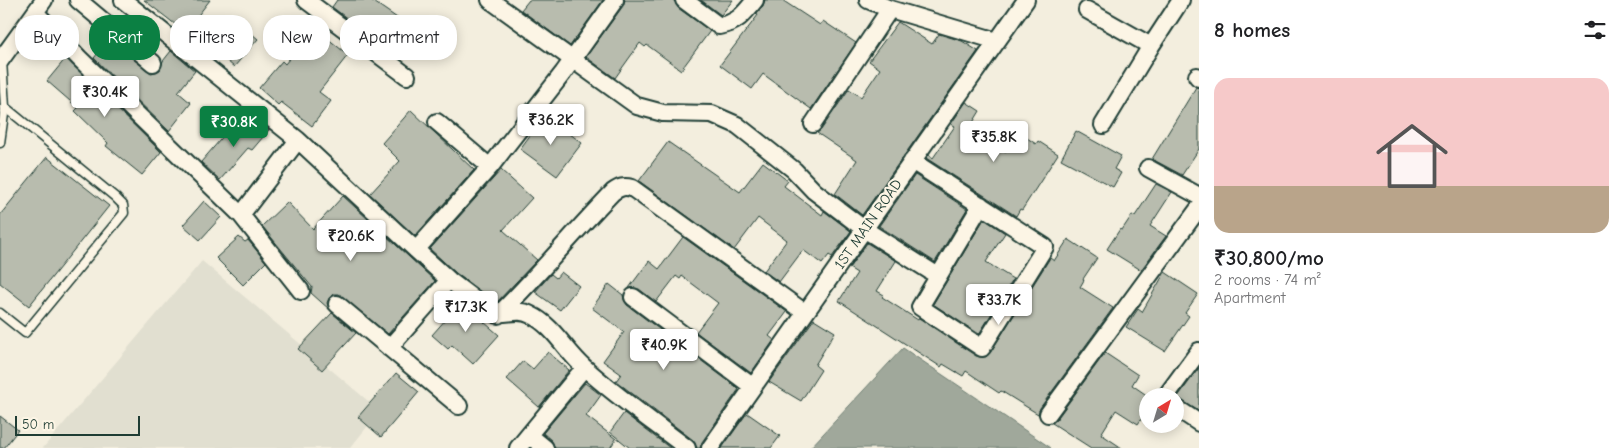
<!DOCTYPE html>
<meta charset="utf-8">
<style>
body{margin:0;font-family:"Comic Neue",sans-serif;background:#f6f6f6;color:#202124;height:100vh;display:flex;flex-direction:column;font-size:19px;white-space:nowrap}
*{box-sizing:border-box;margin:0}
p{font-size:16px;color:#757577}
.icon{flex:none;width:28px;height:28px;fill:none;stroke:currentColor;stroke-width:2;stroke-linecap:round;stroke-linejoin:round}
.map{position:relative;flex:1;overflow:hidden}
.details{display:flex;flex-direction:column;background:#fff;width:425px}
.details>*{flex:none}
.banner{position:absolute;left:15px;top:15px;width:475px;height:45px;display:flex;gap:10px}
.needle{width:32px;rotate:38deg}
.controls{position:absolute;left:1139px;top:388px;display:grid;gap:10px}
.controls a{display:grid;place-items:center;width:45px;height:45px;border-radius:50%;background:#fff;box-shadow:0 2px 12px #0003;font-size:25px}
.scale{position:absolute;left:15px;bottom:12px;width:125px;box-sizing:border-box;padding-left:5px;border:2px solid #1f3d34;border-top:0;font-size:14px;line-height:18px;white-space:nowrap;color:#1f3d34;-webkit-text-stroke:4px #fcf5e5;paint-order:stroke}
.price{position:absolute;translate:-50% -42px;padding:0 11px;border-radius:5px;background:#fff;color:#222;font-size:16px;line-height:32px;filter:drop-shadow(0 1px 2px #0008)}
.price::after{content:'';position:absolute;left:50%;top:30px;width:15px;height:11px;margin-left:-8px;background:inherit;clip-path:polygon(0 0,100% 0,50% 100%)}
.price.selected{background:#0b8043;color:#fff}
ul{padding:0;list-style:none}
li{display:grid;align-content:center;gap:10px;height:265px;padding:0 15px}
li+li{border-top:1px solid #e0e0e0}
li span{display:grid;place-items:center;height:155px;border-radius:15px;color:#555}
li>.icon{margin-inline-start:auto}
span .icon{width:90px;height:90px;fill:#fffc;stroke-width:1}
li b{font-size:21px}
h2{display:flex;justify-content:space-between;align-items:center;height:60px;padding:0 15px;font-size:21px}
.pill{padding:0 18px;border-radius:20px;background:#fff;box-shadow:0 2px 12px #0003;font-size:18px;line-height:45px}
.pill.selected{background:#0b8043;color:#fff}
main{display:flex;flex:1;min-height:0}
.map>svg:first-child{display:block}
</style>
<main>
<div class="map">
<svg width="1199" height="448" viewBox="0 0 1199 448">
<rect width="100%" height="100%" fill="#f3eede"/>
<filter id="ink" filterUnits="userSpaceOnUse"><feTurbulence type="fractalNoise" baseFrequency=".02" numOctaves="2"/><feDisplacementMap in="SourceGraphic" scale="10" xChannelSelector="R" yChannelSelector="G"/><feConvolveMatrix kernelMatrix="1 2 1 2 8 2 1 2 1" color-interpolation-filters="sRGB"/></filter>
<g filter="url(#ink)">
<path fill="#e1dfd0" d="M202,261L380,411L350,448H43Z"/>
<path fill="#a0a89b" stroke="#6c7d72" d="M903,348L1051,448H810Z"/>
<path fill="#b8bcae" stroke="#1f3d34" d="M144,0H210L185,32Z
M337,0H371L416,31L397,56L332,7Z
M529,0H603L570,46L521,10Z
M625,0H674L678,8L710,31L681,70L647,45L645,47L640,43L615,78L586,57L623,6Z
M701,0H733L721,15Z
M765,0H782L820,25L823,21L856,43L811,109L763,74L752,89L720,65L758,15L756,14L763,6Z
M237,21L258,39L234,67L214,50Z
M898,22L932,44L939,34L962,41L978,51L862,215L835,194L857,160L817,133L821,130L849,89L861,97L880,69L869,61Z
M311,25L348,55L319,92L331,101L312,126L281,102L278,105L259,88L282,61L285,64L306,38L303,35Z
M109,40L151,73L156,72L160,70L163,61L171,51L195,71L178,92L191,103L169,131L94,58Z
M66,58L161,152L142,175L106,146L108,143L75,111L78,108L47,81Z
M1196,87L1199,88V149L1182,175L1152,159Z
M966,102L980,111L969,129L1005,152L1018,132L1036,144L1038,141L1058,154L1022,210L1020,209L1016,216L926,158L929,155L933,158L955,126L951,124Z
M411,110L474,170L415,236L370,194L400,161L382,143Z
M545,115L582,143L557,176L520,149Z
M253,117L269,130L252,150L248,148L220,180L201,162L226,133L234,140Z
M1076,131L1121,156L1114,169L1121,173L1113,187L1061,159Z
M668,142L740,192L763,162L788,181L784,186L822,215L824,211L851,231L832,257L829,255L822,264L803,250L779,282L764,271L787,240L758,218L734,250L639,181Z
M47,157L109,206L29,306L0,283V215Z
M501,170L532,198L503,230L537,260L496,303L457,274L430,249Z
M915,175L967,209L935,262L879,226Z
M1156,184L1172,192L1150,226L1166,236L1141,270L1107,249L1120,229L1122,230L1132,215L1135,216Z
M343,196L435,281L388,334L339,294H334L329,298L327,303L330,310L311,293L312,287L262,226L287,202L313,229Z
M204,201L221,217L200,240L183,225Z
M984,219L1005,233L986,262L1013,279L979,334L933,304Z
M239,237L245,242L248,240L266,262L243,285L216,258Z
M683,237L787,312L769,336L774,340L751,373L696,332L718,303L682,276L680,279L676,276L656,302L639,289L629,288L649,261L659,269Z
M1068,239L1097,258L1083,279L1084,280L1080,287L1113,308L1040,408L1038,414L1001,391L999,393L966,371L963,376L943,364L941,367L839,301L857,273L849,268L867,243L896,261L877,291L884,295L882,297L918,320L919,318L976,356L986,357L990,353L1050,258L1054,261Z
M561,272L579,286L560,310L535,292L551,274L556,278Z
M1165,272L1198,294L1185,313L1189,316L1165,351L1126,327L1138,309L1142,312Z
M609,284L623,295L624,300L627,305L739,389L702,442L700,448H697L693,440L616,381L621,374L603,361L624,332L592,308Z
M461,302L485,320L484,322L499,335L473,364L452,345L448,349L432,335Z
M332,313L356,333L322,370L298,349Z
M814,319L835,332L815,365L821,370L801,401L769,382Z
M548,352L569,370L539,407L507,379L523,361L533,369Z
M1105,353L1138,375L1132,385L1148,396V409L1138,424L1116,410L1101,434L1122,448H1091L1052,423L1056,420Z
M1199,368V411L1177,398Z
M396,373L419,392L381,437L358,417Z
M585,383L601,395L586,416L616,439L610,448H555L552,441L543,433Z
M624,413L642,427L670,448H630L610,432Z
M747,413L780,436L771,448H722Z
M0,416L18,430L4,448H0Z"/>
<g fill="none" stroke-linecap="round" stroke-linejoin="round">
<defs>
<path id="lane" d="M0,143L5,107L2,61
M0,313L25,333L124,213L123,205L115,197L5,107"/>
<path id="street" d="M78,0L153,63
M123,0L298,140L416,250L449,280L491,312C504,317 517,307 531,315C554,326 566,352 585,368C617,397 653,422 687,448
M306,0L407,76
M490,0L637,106L663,113L712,114L737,125L794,170L814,191L864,229L938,276
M684,0L719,26C737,23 744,14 755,0
M868,0L890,9L997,41
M1087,10L1151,46
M36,13L79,58L241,215
M0,61L44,0
M1197,76L1199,78
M437,122L490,167
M813,124L890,9
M1103,125L1151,46L1181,0
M298,140L241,215L301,291
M912,161L1045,247L982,348L920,307L981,205
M1148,168L1199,196
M416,250L490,167L563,73L615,0
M633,297L753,387
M337,304L459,406
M498,315C538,276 574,232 613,192C620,187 624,186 632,188L804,312
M389,348L449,280
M1166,396L1199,351
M1175,407L1199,423
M1048,414L1199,208
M529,435L545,448
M518,448L584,368
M710,448L1026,0"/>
</defs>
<use href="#lane" stroke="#1f3d34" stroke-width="11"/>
<use href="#street" stroke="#1f3d34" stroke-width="20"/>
<use href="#lane" stroke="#fcf5e5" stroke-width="8"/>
<use href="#street" stroke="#fcf5e5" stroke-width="16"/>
</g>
</g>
<g text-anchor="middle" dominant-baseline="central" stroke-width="4" stroke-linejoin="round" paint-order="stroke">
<g font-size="15" fill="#1f3d34" stroke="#fcf5e5">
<text transform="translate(868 224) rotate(-55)">1ST MAIN ROAD</text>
</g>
</g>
</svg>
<div class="controls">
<a><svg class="needle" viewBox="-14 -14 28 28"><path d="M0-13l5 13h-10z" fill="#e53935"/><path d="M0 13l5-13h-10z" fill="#757577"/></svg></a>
</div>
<div class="scale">50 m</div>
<b class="price" style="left:105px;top:118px">₹30.4K</b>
<b class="price" style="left:551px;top:146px">₹36.2K</b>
<b class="price selected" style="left:234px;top:148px">₹30.8K</b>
<b class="price" style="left:994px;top:163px">₹35.8K</b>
<b class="price" style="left:351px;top:262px">₹20.6K</b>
<b class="price" style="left:999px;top:326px">₹33.7K</b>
<b class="price" style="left:466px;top:333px">₹17.3K</b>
<b class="price" style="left:664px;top:371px">₹40.9K</b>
<div class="banner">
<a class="pill">Buy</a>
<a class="pill selected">Rent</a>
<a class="pill">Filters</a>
<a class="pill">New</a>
<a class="pill">Apartment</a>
</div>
</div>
<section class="details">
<h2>8 homes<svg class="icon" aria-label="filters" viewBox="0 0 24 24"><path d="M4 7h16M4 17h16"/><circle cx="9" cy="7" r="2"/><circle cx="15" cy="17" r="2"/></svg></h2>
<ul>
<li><span style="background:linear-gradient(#f6c9c9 70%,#b9a48a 0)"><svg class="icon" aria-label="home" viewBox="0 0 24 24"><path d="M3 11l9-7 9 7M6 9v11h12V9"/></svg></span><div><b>₹30,800/mo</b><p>2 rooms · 74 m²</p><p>Apartment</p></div></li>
</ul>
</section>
</main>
